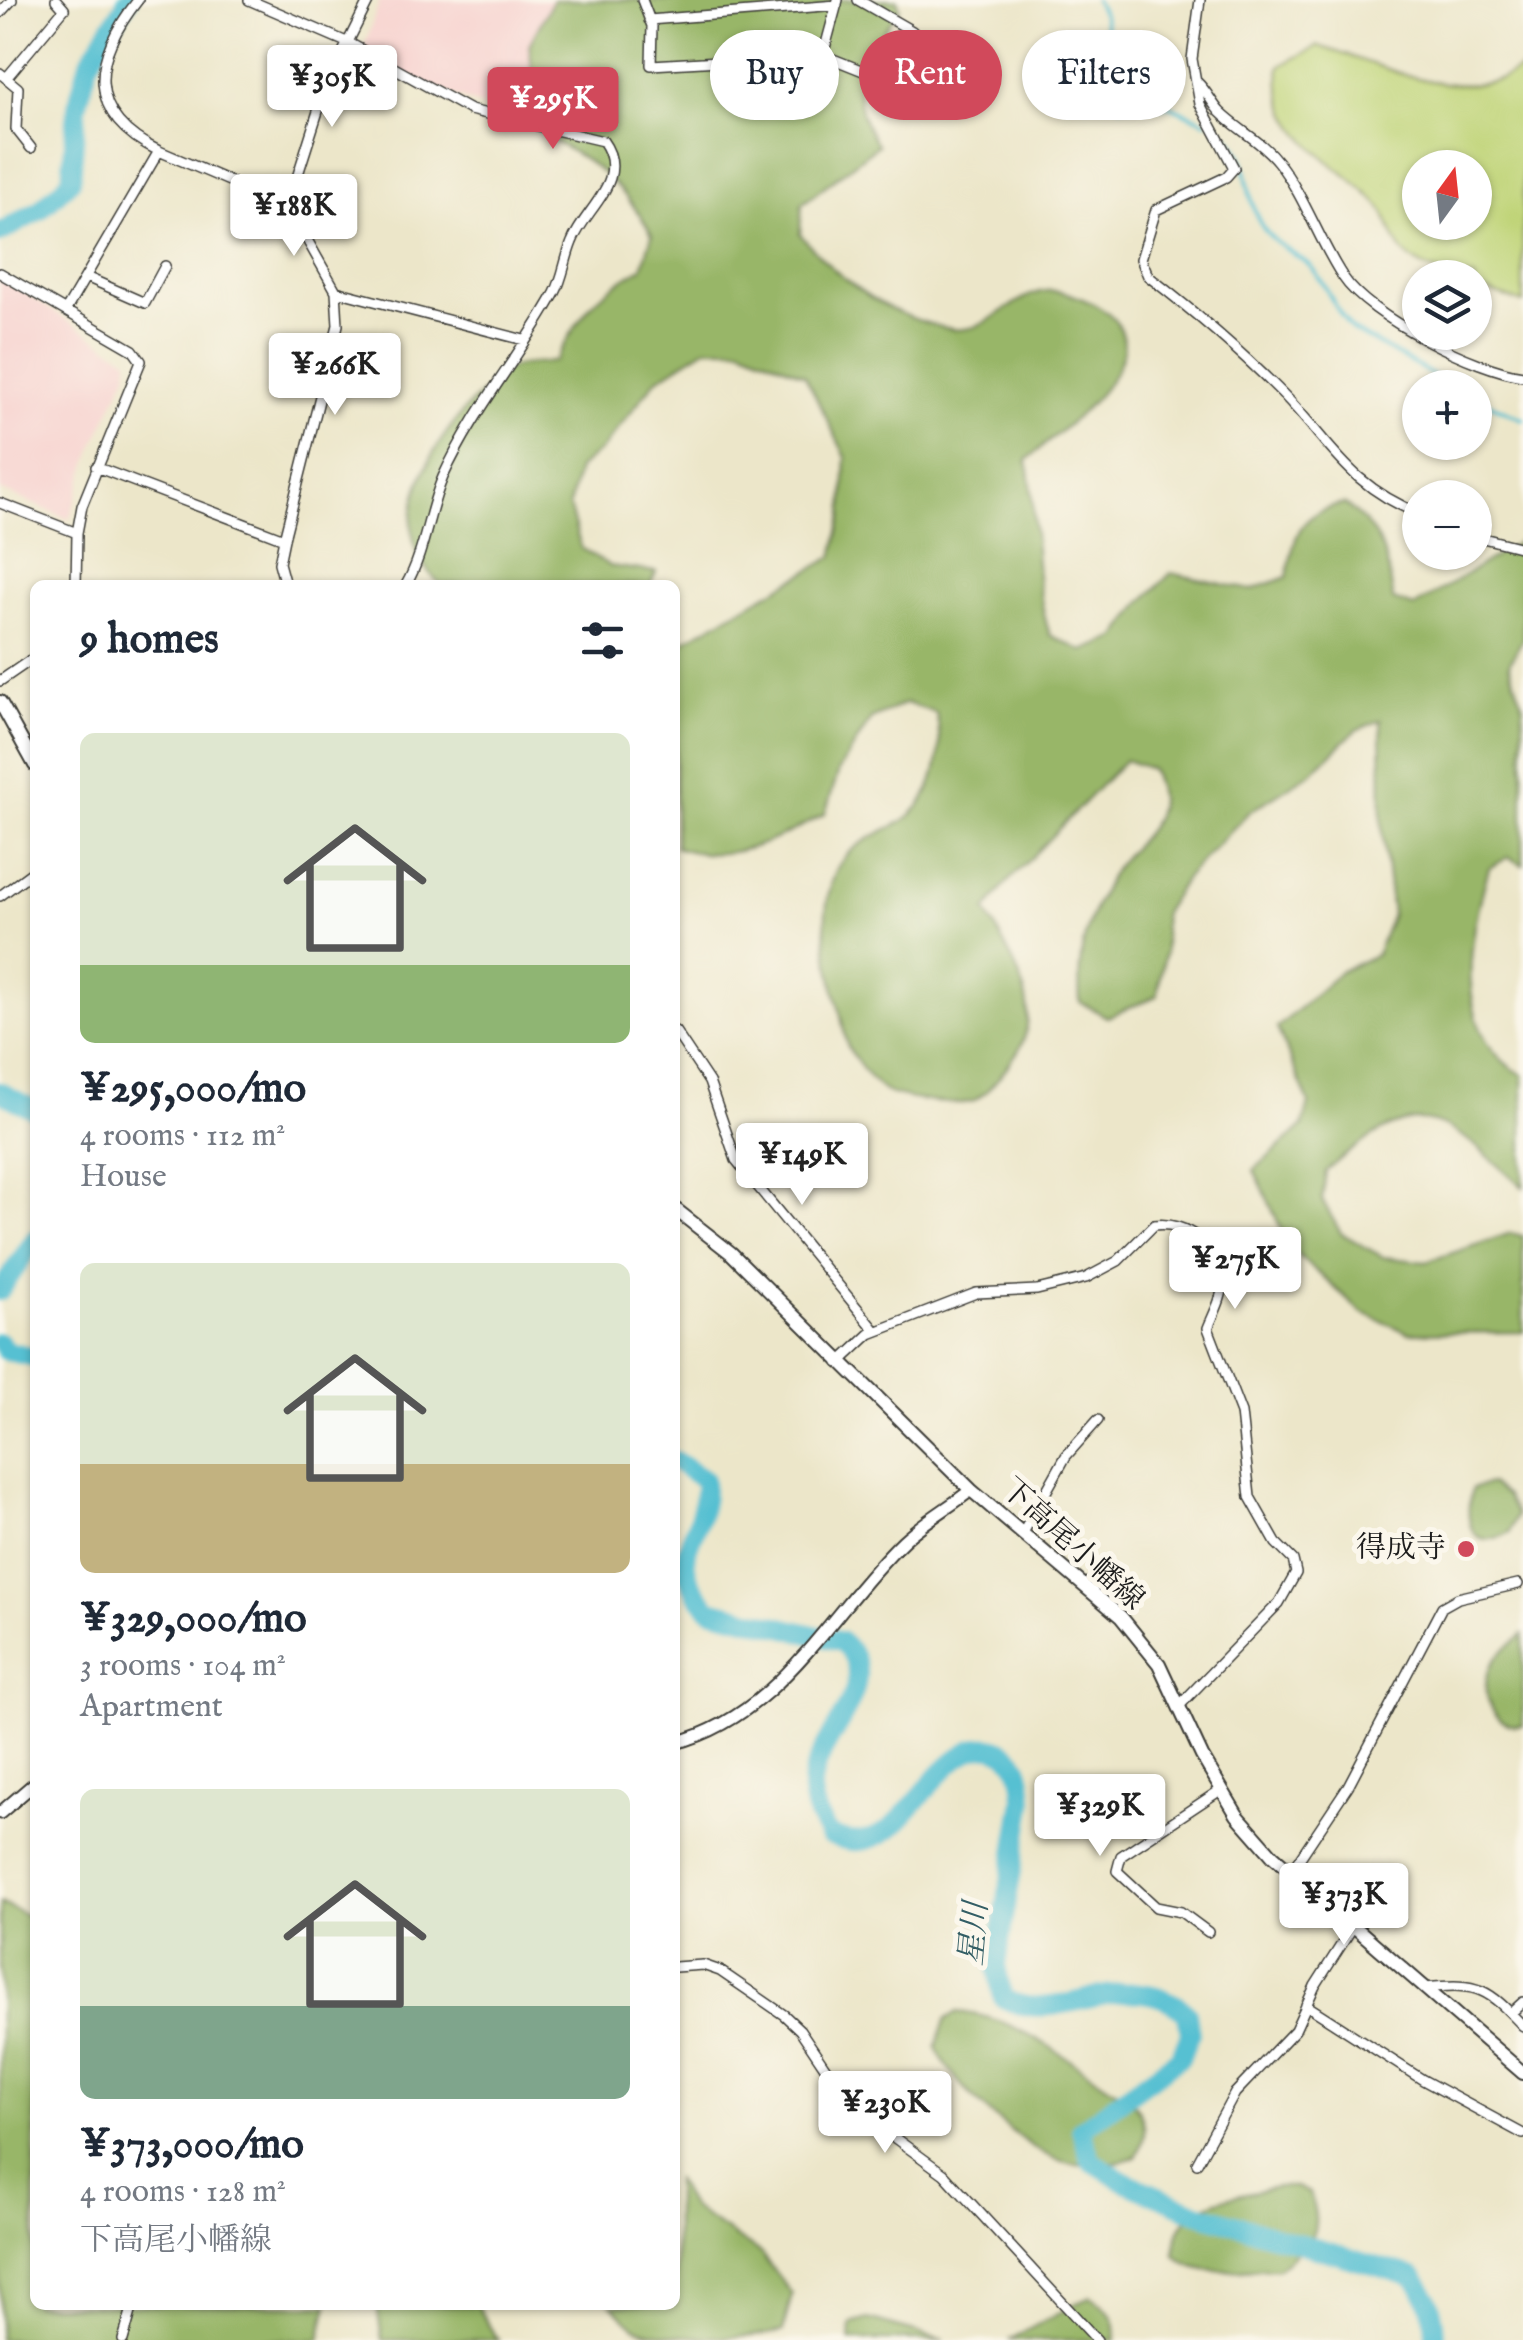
<!DOCTYPE html>
<meta charset="utf-8">
<style>
body{margin:0;font-family:"IM FELL English","Noto Serif JP",serif;background:#f2f2f3;color:#1f2937;height:100vh;display:flex;flex-direction:column;font-size:38px;white-space:nowrap}
*{box-sizing:border-box;margin:0}
p{font-size:32px;color:#747a83}
.icon{flex:none;width:55px;height:55px;fill:none;stroke:currentColor;stroke-width:2;stroke-linecap:round;stroke-linejoin:round}
.map{position:relative;flex:1;overflow:hidden}
.panel{position:absolute;left:30px;top:580px;width:650px;height:1730px;display:flex;flex-direction:column;background:#fff;border-radius:15px;box-shadow:0 2px 8px #0004}
.panel>*{flex:none}
.banner{position:absolute;left:710px;top:30px;width:662px;height:90px;display:flex;gap:20px}
.needle{width:65px;rotate:15deg}
.fabs{position:absolute;left:1402px;top:150px;display:grid;gap:20px}
.fabs a{display:grid;place-items:center;width:90px;height:90px;border-radius:50%;background:#fff;box-shadow:0 2px 8px #0004;font-size:50px}
.price{position:absolute;translate:-50% -85px;padding:0 22px;border-radius:10px;background:#fff;color:#222;font-size:32px;line-height:65px;filter:drop-shadow(0 2px 5px #0008)}
.price::after{content:'';position:absolute;left:50%;top:60px;width:30px;height:22px;margin-left:-15px;background:inherit;clip-path:polygon(0 0,100% 0,50% 100%)}
.price.selected{background:#d1495b;color:#fff}
ul{padding:0;list-style:none}
li{display:grid;align-content:center;gap:20px;height:530px;padding:0 50px}
li span{display:grid;place-items:center;height:310px;border-radius:15px;color:#555}
li>.icon{margin-inline-start:auto}
span .icon{width:180px;height:180px;fill:#fffc;stroke-width:1}
li b{font-size:42px}
h2{display:flex;justify-content:space-between;align-items:center;height:120px;padding:0 50px;font-size:42px}
.tag{padding:0 35px;border-radius:45px;background:#fff;box-shadow:0 2px 8px #0004;font-size:35px;line-height:90px}
.tag.selected{background:#d1495b;color:#fff}
.map>svg:first-child{display:block}
</style>
<div class="map">
<svg width="1523" height="2340" viewBox="0 0 1523 2340">
<rect width="100%" height="100%" fill="#fbf7ec"/>
<filter id="ink" filterUnits="userSpaceOnUse"><feTurbulence type="fractalNoise" baseFrequency=".01" numOctaves="2"/><feDisplacementMap in="SourceGraphic" scale="20" xChannelSelector="R" yChannelSelector="G"/><feConvolveMatrix kernelMatrix="1 2 1 2 8 2 1 2 1" color-interpolation-filters="sRGB"/></filter>
<filter id="wash" filterUnits="userSpaceOnUse"><feTurbulence type="fractalNoise" baseFrequency=".0048" numOctaves="4" result="noise"/><feDisplacementMap in="SourceGraphic" scale="40" xChannelSelector="R" yChannelSelector="G"/><feGaussianBlur stdDeviation="2.25" result="paint"/><feColorMatrix in="noise" values="0 0 0 0 0 0 0 0 0 0 0 0 0 0 0 0 0 1.4 0 .05"/><feComposite in="paint" operator="in"/></filter>
<g filter="url(#wash)">
<rect width="100%" height="100%" fill="#ece6c9"/>
<path fill="#f7d0cd" d="M380,0H616L569,128L496,112L360,59Z
M0,277L128,359L127,374L94,445L69,519L0,490Z"/>
<path fill="#c0d478" stroke="#6e784a" stroke-width="2.5" fill-rule="evenodd" d="M1318,46C1379,63 1467,110 1523,67V303L1475,287V278C1450,278 1413,269 1399,246C1391,233 1388,215 1378,204C1337,161 1272,135 1280,66ZM1420,168H1475V222H1420Z"/>
<path fill="#98b668" stroke="#5a6942" stroke-width="2.5" d="M553,0H897L900,8C867,55 838,90 878,145L802,204L800,234C838,280 886,315 946,328C983,337 1005,303 1036,293C1056,286 1078,296 1095,305C1176,350 1064,426 1027,460C1040,521 1030,575 1050,635L1083,651L1116,638L1142,602L1171,573L1251,590L1287,577C1295,534 1298,513 1344,504C1380,529 1389,558 1393,600L1414,607L1523,539V638L1509,664L1523,706V865L1509,857L1489,868C1470,933 1448,1035 1523,1075V1187C1440,1113 1421,1090 1326,1171L1322,1200L1341,1233L1383,1257L1426,1262L1511,1233L1523,1236V1332L1409,1333L1363,1313L1290,1248L1254,1170L1303,1126L1309,1103L1277,1028L1341,971L1376,955L1392,914L1382,828L1381,720L1356,730L1312,772L1249,812L1186,877L1163,913L1165,953L1157,996L1107,1017L1080,1002C1076,951 1088,914 1114,870C1128,848 1160,828 1159,799C1159,789 1154,778 1151,769L1125,760L1002,888L986,911C1009,954 1049,1011 1014,1057C1005,1070 988,1094 973,1101C957,1107 898,1099 883,1090C873,1083 855,1060 849,1049C844,1039 843,1023 840,1012C828,963 816,919 836,871C848,844 878,835 901,822C936,801 945,749 936,713L906,703L871,719L839,770L825,814C776,840 730,866 675,847V646L833,557L843,515L846,457L805,375L742,348H706L656,380L603,448L578,469L569,506L581,548L610,566L656,572L650,585H442C374,531 436,432 485,390C491,383 500,373 508,369C521,363 541,363 555,361C581,314 594,294 642,268L652,235C637,208 620,186 595,167C579,153 558,146 541,132L529,45Z
M1490,1484L1506,1496L1516,1515L1510,1532C1469,1554 1464,1521 1472,1488Z
M1523,1634V1725C1497,1729 1482,1700 1487,1676C1491,1658 1510,1645 1523,1634Z
M0,1903L35,1919V2305H328L320,2340H0Z
M957,2012C1024,2017 1074,2067 1130,2099C1148,2118 1148,2134 1136,2157C1075,2175 1047,2162 1002,2123C973,2099 954,2081 936,2048L945,2020Z
M675,2178L690,2207L761,2254L792,2294L783,2331C748,2340 667,2340 635,2327C627,2321 620,2312 612,2305H675Z
M1277,2187H1296L1309,2193C1325,2234 1310,2242 1278,2268C1246,2268 1200,2279 1175,2255C1172,2202 1236,2195 1277,2187Z
M1091,2296C1109,2308 1117,2318 1116,2340H1009Z
M377,2305H476L498,2340H382Z
M868,2319L944,2340H850L851,2324Z"/>
<g fill="none" stroke-linecap="round" stroke-linejoin="round">
<path stroke="#56c0d2" stroke-width="4" d="M1095,0L1103,15L1120,106H1170L1206,122
M1218,129C1253,151 1242,186 1258,219C1269,243 1290,249 1309,265C1324,278 1335,312 1352,330L1456,388
M1475,397L1523,419"/>
<path stroke="#56c0d2" stroke-width="20" d="M0,233L40,210L71,180L77,106L89,62L128,0
M0,1092L35,1110
M0,1291L35,1239
M0,1343L6,1351L35,1357
M675,1461L704,1480C708,1541 657,1552 710,1609L842,1642C890,1685 809,1742 812,1791C813,1808 820,1821 829,1835C851,1844 867,1844 888,1830C919,1809 958,1727 1003,1751C1021,1760 1023,1781 1024,1799L996,1965L1003,1998C1060,2030 1125,1960 1187,2013L1190,2035L1180,2057L1081,2129L1091,2161L1124,2181L1195,2212L1413,2277C1430,2297 1435,2314 1435,2340"/>
</g>
</g>
<g filter="url(#ink)">
<g fill="none" stroke-linecap="round" stroke-linejoin="round">
<defs>
<path id="minor" d="M138,0C92,58 84,115 159,151
M249,0L351,44L470,110L603,141C631,180 585,208 572,242C565,259 563,278 555,293C520,356 473,411 443,477C428,512 425,552 406,585
M642,0L652,26L651,65L823,55L838,0
M1200,0L1192,59L1200,104L1234,168L1226,177L1156,210L1141,259L1148,276C1192,310 1237,348 1277,388C1330,440 1345,484 1420,514
M0,13L12,0
M649,20L837,5
M823,55L921,94L937,56L912,31L858,0
M0,73L18,88L16,129L31,148
M8,76L64,9L56,0
M1197,82C1207,91 1211,102 1220,112C1238,130 1263,142 1278,162C1305,197 1319,241 1343,277C1369,317 1476,370 1523,376
M288,206L326,86L369,0
M0,273L133,350L141,361L82,506L77,533L76,585
M86,277L145,303L165,266
M336,291L524,340
M66,310L159,151L288,206L336,291L338,325L284,539L279,563L285,585
M96,467L284,539
M0,503L77,533
M1475,536L1523,548
M0,681L35,657
M0,896L35,870
M675,1031L709,1082L736,1160L876,1331
M839,1363L870,1334L976,1293L1037,1290L1086,1278L1118,1261L1154,1225C1184,1220 1223,1248 1223,1281C1223,1297 1214,1313 1208,1328L1241,1413L1250,1497L1276,1543L1293,1560L1296,1573L1279,1603L1180,1705
M1024,1531L1066,1456L1098,1420
M1290,1873L1348,1786L1442,1607L1458,1598L1518,1584
M1208,1932L1181,1912L1156,1907L1117,1871L1121,1856L1222,1789
M675,1967L703,1965L720,1971L784,2015L800,2030L851,2106L944,2174L1097,2340
M1427,1988C1479,1982 1488,1989 1523,2026
M1306,2005L1423,2080L1523,2134
M1511,2013L1523,2002
M1197,2163L1235,2093L1295,2030L1315,1986L1352,1928
M123,2340L133,2305"/>
<path id="tertiary" d="M675,1743C781,1716 830,1611 903,1541C923,1522 950,1507 971,1490
M0,1813L35,1783"/>
<path id="secondary" d="M0,702L35,765
M675,1209L731,1253L971,1490L1121,1617L1159,1664L1202,1756L1237,1815L1273,1856L1523,2073"/>
</defs>
<use href="#minor" stroke="#3b3a36" stroke-width="12"/>
<use href="#tertiary" stroke="#3b3a36" stroke-width="15"/>
<use href="#secondary" stroke="#3b3a36" stroke-width="16"/>
<use href="#minor" stroke="#fff" stroke-width="9"/>
<use href="#tertiary" stroke="#fff" stroke-width="11"/>
<use href="#secondary" stroke="#fff" stroke-width="12"/>
</g>
</g>
<circle fill="#d1495b" stroke="#fbf7ec" stroke-width="4" cx="1466" cy="1549" r="10"/>
<g text-anchor="middle" dominant-baseline="central" stroke-width="10" stroke-linejoin="round" paint-order="stroke">
<g font-size="30" fill="#1c1c1c" stroke="#fbf7ec">
<text transform="translate(1072 1545) rotate(42)">下高尾小幡線</text>
</g>
<g font-size="30" fill="#1c1c1c" stroke="#fbf7ec" text-anchor="end">
<text x="1446" y="1549">得成寺</text>
</g>
<g font-size="32" font-style="italic" fill="#335e65" stroke="#fbf7ec">
<text transform="translate(975 1934) rotate(-85)">星川</text>
</g>
</g>
</svg>
<div class="fabs">
<a><svg class="needle" viewBox="-14 -14 28 28"><path d="M0-13l5 13h-10z" fill="#e53935"/><path d="M0 13l5-13h-10z" fill="#747a83"/></svg></a>
<a><svg class="icon" aria-label="layers" viewBox="0 0 24 24"><path d="M12 4l9 5-9 5-9-5zM3 14l9 5 9-5"/></svg></a>
<a>+</a>
<a>−</a>
</div>
<b class="price" style="left:332px;top:130px">¥305K</b>
<b class="price selected" style="left:553px;top:152px">¥295K</b>
<b class="price" style="left:294px;top:259px">¥188K</b>
<b class="price" style="left:335px;top:418px">¥266K</b>
<b class="price" style="left:802px;top:1208px">¥149K</b>
<b class="price" style="left:1235px;top:1312px">¥275K</b>
<b class="price" style="left:1100px;top:1859px">¥329K</b>
<b class="price" style="left:1344px;top:1948px">¥373K</b>
<b class="price" style="left:885px;top:2156px">¥230K</b>
<div class="banner">
<a class="tag">Buy</a>
<a class="tag selected">Rent</a>
<a class="tag">Filters</a>
</div>
<section class="panel">
<h2>9 homes<svg class="icon" aria-label="filters" viewBox="0 0 24 24"><path d="M4 7h16M4 17h16"/><circle cx="9" cy="7" r="2"/><circle cx="15" cy="17" r="2"/></svg></h2>
<ul>
<li><span style="background:linear-gradient(#dfe7d0 75%,#8fb573 0)"><svg class="icon" aria-label="home" viewBox="0 0 24 24"><path d="M3 11l9-7 9 7M6 9v11h12V9"/></svg></span><div><b>¥295,000/mo</b><p>4 rooms · 112 m²</p><p>House</p></div></li>
<li><span style="background:linear-gradient(#dfe7d0 65%,#c2b280 0)"><svg class="icon" aria-label="home" viewBox="0 0 24 24"><path d="M3 11l9-7 9 7M6 9v11h12V9"/></svg></span><div><b>¥329,000/mo</b><p>3 rooms · 104 m²</p><p>Apartment</p></div></li>
<li><span style="background:linear-gradient(#dfe7d0 70%,#7fa58c 0)"><svg class="icon" aria-label="home" viewBox="0 0 24 24"><path d="M3 11l9-7 9 7M6 9v11h12V9"/></svg></span><div><b>¥373,000/mo</b><p>4 rooms · 128 m²</p><p>下高尾小幡線</p></div></li>
</ul>
</section>
</div>
